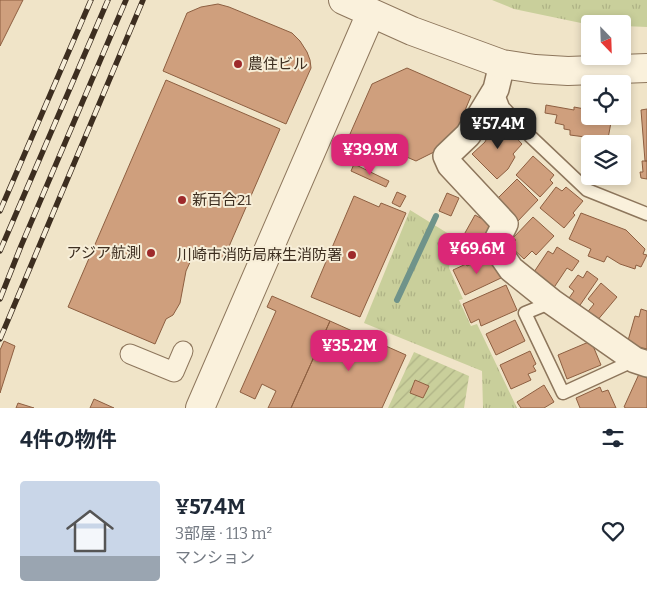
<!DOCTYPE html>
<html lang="ja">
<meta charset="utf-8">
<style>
body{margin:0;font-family:Bitter,"Noto Sans JP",serif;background:#f6f6f7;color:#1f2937;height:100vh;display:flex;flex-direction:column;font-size:19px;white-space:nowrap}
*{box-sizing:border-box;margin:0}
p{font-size:16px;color:#747a83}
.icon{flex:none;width:28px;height:28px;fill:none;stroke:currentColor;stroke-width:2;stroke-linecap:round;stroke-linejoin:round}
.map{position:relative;height:408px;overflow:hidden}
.sheet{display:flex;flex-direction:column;background:#fff;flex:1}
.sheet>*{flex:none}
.needle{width:32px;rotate:157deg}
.controls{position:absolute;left:581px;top:15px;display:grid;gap:10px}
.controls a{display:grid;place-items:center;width:50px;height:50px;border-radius:5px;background:#fff;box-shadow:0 2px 8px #0003;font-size:25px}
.price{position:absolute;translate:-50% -42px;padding:0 11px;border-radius:10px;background:#db2777;color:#fff;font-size:16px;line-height:32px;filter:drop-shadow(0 1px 2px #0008)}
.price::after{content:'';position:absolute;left:50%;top:30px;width:15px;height:11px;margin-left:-8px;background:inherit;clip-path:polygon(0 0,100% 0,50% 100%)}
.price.selected{background:#222;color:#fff}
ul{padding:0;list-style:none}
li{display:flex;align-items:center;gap:15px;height:125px;padding:0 20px}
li+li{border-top:1px solid #e0e1e3}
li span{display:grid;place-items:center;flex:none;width:140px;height:100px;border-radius:5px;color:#555}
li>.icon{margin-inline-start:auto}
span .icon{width:60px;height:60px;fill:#fffc;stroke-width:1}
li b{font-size:21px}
h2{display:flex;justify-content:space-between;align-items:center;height:60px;padding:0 20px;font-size:21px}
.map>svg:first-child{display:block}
</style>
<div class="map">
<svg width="647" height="408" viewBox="0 0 647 408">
<defs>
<pattern id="grass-tufts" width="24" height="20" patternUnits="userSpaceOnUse" patternTransform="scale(1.25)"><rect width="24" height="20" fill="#c9cf9b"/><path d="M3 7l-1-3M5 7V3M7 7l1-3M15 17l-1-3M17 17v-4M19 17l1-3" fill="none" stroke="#aeb285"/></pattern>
<pattern id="garden-furrows" width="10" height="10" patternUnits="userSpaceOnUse" patternTransform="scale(1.25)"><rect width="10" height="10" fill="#c9cf9b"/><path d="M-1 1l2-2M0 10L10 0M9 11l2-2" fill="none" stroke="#aeb285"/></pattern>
</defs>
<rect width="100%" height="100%" fill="#f0e4c8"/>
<path fill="url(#grass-tufts)" d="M492,0H647V27L623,26L622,24L581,23L514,9Z
M410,210L457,239L451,253L449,268L463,299L459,300L471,326L477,324L517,408H483L482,371L364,323Z"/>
<path fill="url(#garden-furrows)" d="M414,352L469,376L464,408H388Z"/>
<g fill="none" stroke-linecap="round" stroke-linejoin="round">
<path stroke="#6f938a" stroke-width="6" d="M397,300L436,216"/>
</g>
<path fill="#cf9f7d" stroke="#8d5f41" d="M0,0H23L0,46Z
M218,4L229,7L292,33L300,41L307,52L310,60L311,68L286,124L163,71L187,13L201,7Z
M407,68L471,96L458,127L434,152L416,161L395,152L389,163L352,148L358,137L350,134L372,84Z
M166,80L280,129L224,258L197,247L186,271L180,303L173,315L166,319L155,344L68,307Z
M546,105L574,110V107L590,110V116L612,117L607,144H590V149L583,148L585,137L570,135V130L564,129V125L555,123L557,115L545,113Z
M647,109V161H645L641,110Z
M496,120L501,122L522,144L513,154L515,157L508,169L497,179L472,154L485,142Z
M533,156L554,175L550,180L553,183L540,197L516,175Z
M642,161H647V179L641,178L640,172H643Z
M354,164L389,181L386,187L351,171Z
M517,179L538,200L517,222L495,201Z
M556,187L562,191L566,187L583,201L573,213L575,215L564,228L540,208Z
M397,192L406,196L400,207L392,203Z
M447,193L459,198L451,216L439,211Z
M354,196L379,207L381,203L406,213L360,317L311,297Z
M581,213L626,230L645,249L643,254L647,255L641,267L636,265L635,269L620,264L607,256L604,262L588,256L591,249L569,239Z
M475,215L495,226L487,239L480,235L474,247L461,240Z
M533,217L554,236L536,255L532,251L524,259L510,246L516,240L513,238Z
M461,244L467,249L472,253L464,259L455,249Z
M557,247L579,261L572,271L567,268L553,289L532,275L548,251L553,254Z
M490,255L501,278L465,295L453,270L466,264L467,266Z
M587,271L598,279L578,308L567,301L574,291L569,287L578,275L583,278Z
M601,283L617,297L596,322L586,314L594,304L588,299Z
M506,285L517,310L481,326L479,319L471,323L463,304Z
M272,296L330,321L291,408H268L276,391L262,384L255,399L240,392L276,311L267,307Z
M641,309L647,311V349L627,344L635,316L639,317Z
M515,320L525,341L496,355L486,334Z
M330,321L406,355L382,408H291Z
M4,341L15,346L0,393V350Z
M591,341L601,365L567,379L558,355Z
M530,351L536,364L533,366L536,371L528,374L531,380L511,389L500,365Z
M639,374L647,378V408H626L624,407Z
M415,380L429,386L423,398L410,393Z
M544,385L554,402L544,408H521L517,402Z
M600,387L602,392L608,390L616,408H580L576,398Z
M94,399L114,408H90Z
M18,403L34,408H16Z"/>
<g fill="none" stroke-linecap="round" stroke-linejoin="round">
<defs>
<path id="service" d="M496,89L503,107L530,136L587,190L647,214
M552,302L525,313L563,393L635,360"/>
<path id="pedestrian" d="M130,354L174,372L183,351"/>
<path id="minor" d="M502,64L496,89L468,135L446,156L450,165L505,224L496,242L500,253L511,269L552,302L635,360L647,364"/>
<path id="tertiary" d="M343,0L412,31L502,64L535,69L568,71L647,68
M200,408L371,13"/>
</defs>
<use href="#service" stroke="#8d765c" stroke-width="15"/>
<use href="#pedestrian" stroke="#8d765c" stroke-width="21"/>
<use href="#minor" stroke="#8d765c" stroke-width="28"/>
<use href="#tertiary" stroke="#8d765c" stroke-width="30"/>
<use href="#service" stroke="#faf1dc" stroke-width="12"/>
<use href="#pedestrian" stroke="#faf1dc" stroke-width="19"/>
<use href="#minor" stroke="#faf1dc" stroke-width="25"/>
<use href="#tertiary" stroke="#faf1dc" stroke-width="28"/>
<defs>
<path id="rail" d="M0,211L91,0
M0,251L108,0
M0,299L21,246L126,0
M0,339L143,0"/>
</defs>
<use href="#rail" stroke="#3d2e20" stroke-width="5.5"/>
<use href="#rail" stroke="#f7eed8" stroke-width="4" stroke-dasharray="11" stroke-linecap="butt"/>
</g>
<g fill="#9e2a2b" stroke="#f7eed8" stroke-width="2">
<circle cx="238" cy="64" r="5"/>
<circle cx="182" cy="200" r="5"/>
<circle cx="151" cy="253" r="5"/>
<circle cx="352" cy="255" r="5"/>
</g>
<g text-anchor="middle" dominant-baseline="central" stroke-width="4" stroke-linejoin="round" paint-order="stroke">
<g font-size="15" fill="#3d2e20" stroke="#f7eed8" text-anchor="start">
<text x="248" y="64">農住ビル</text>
<text x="192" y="200">新百合21</text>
<text x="141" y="253" text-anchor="end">アジア航測</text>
<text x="342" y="255" text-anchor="end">川崎市消防局麻生消防署</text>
</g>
</g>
</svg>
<div class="controls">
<a><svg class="needle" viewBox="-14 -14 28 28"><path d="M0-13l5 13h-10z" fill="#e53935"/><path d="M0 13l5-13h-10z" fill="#747a83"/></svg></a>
<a><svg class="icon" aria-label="locate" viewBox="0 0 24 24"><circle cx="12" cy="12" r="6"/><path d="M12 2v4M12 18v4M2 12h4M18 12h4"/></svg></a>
<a><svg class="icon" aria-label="layers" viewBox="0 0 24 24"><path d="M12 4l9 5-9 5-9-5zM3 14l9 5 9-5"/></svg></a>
</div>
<b class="price selected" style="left:498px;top:150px">¥57.4M</b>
<b class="price" style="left:370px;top:176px">¥39.9M</b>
<b class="price" style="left:477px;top:275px">¥69.6M</b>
<b class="price" style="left:349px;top:372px">¥35.2M</b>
</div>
<section class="sheet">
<h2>4件の物件<svg class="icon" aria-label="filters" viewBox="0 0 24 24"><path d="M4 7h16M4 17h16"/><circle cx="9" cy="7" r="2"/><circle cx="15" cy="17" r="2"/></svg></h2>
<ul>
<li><span style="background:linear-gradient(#c9d6e8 75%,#9aa5b1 0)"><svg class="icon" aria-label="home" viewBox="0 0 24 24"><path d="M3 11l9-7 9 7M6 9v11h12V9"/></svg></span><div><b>¥57.4M</b><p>3部屋 · 113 m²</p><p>マンション</p></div><svg class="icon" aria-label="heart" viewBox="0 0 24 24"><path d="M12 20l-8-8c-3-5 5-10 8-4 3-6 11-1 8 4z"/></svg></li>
</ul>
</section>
